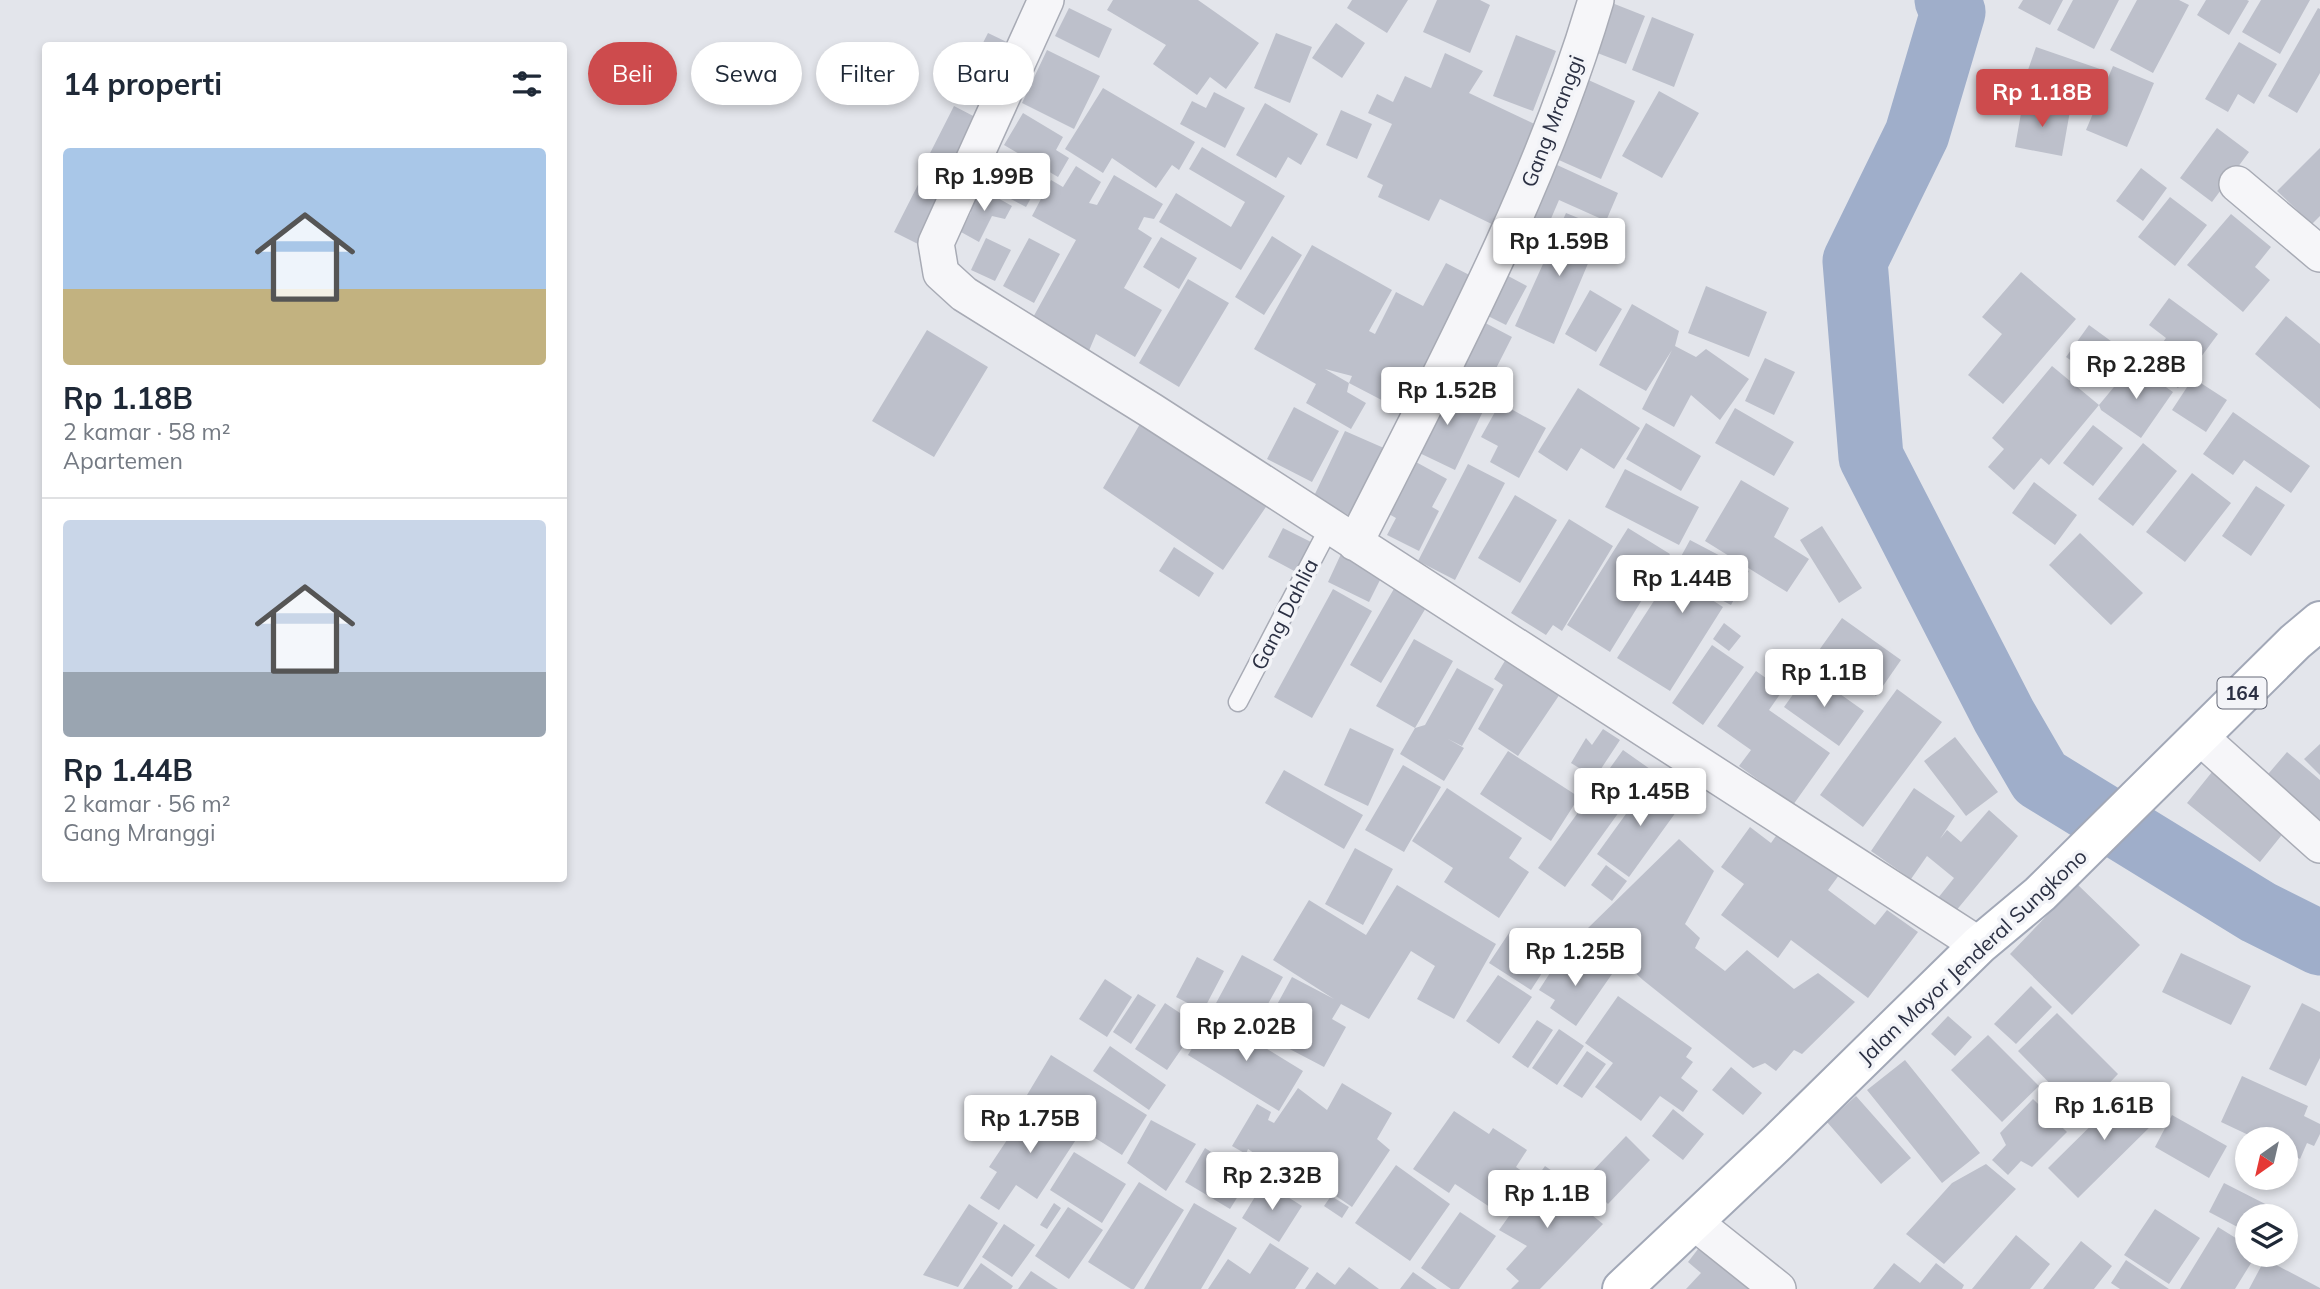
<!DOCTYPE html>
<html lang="id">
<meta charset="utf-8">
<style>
body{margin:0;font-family:Mulish,sans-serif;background:#f6f6f7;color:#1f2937;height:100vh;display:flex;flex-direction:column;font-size:26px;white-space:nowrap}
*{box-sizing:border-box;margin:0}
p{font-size:23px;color:#747a83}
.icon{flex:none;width:38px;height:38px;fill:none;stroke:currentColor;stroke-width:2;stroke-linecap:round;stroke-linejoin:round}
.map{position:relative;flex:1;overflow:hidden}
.details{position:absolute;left:42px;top:42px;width:525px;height:840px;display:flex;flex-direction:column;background:#fff;border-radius:7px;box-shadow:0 4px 10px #0003}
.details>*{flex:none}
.banner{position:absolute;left:588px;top:42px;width:665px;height:63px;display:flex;gap:14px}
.needle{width:46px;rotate:214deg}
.fabs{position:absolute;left:2235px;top:1127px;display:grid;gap:14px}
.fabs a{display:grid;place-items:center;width:63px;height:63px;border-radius:50%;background:#fff;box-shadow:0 4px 10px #0003;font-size:35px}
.price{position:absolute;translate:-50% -60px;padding:0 16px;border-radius:7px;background:#fff;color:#222;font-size:23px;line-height:46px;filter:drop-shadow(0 2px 4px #0008)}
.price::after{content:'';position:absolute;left:50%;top:42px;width:21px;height:16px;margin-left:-10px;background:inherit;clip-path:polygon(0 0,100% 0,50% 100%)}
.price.selected{background:#cd4b4d;color:#fff}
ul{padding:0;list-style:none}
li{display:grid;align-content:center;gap:14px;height:371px;padding:0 21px}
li+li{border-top:2px solid #e0e1e3}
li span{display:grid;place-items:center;height:217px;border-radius:7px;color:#555}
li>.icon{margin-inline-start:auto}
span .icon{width:126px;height:126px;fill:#fffc;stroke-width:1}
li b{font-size:30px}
h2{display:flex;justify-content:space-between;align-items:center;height:84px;padding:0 21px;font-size:30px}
.chip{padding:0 24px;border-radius:32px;background:#fff;box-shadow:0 4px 10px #0003;font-size:24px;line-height:63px}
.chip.selected{background:#cd4b4d;color:#fff}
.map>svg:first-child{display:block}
</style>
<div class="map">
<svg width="2320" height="1289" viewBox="0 0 2320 1289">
<rect width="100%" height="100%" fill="#e3e5eb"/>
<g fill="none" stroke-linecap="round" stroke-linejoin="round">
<path stroke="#9faeca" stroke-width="65" d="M1947,0L1953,12L1917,134L1855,261L1871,457L2004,716L2040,778L2258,912L2320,943"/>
</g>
<path fill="#bdc0cb" d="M1113,0H1198L1259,43L1226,89L1210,77L1197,95L1153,64L1166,45L1107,10Z
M1352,0H1408L1387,33L1347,8Z
M1437,0H1480L1490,5L1470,53L1423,32Z
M2023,0H2063L2050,25L2018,8Z
M2073,0H2119L2094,49L2057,30Z
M2137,0H2179L2189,5L2153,73L2110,50Z
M2206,0H2247L2249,1L2229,35L2197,15Z
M2261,0H2310L2280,54L2242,32Z
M1607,1L1645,16L1626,64L1587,49Z
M1069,8L1112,29L1099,58L1055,36Z
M2318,8L2320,9V73L2297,113L2268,96Z
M1652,17L1694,34L1674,87L1632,70Z
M1336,23L1365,43L1342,78L1312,58Z
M988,33L1013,45L983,107L957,94Z
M1276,33L1312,47L1290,103L1254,88Z
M1516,35L1556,51L1533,111L1493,96Z
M2239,42L2277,64L2254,104L2238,94L2228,112L2205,99Z
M2036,47L2100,69L2085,113L2021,90Z
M1047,50L1100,76L1074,129L1022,103Z
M1445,53L1483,71L1469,93L1547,130L1500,228L1440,199L1429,221L1378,197L1383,185L1367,177L1392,124L1368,113L1377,94L1393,102L1405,76L1431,88Z
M2113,66L2154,83L2127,147L2086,130Z
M1584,78L1635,101L1601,179L1550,156Z
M1103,88L1195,142L1179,170L1172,165L1156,188L1112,158L1103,173L1065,149Z
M1659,91L1699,113L1662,178L1622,156Z
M1214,92L1245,108L1225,148L1180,124L1192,101L1206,108Z
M2023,102L2070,111L2062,156L2015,147Z
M1265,103L1318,134L1301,165L1288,157L1276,178L1236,155Z
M954,106L979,119L948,180L923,167Z
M1341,110L1372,124L1357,159L1326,145Z
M1023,113L1063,137L1056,150L1069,158L1058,177L1004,145Z
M2217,128L2249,152L2212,202L2180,178Z
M1202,147L1285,196L1241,270L1159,222L1176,193L1231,227L1245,202L1189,169Z
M2320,148V216L2312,224L2277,191Z
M1002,153L1043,176L1026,207L984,185Z
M1544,159L1618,193L1606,221L1559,200L1544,235L1516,223Z
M1076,166L1101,182L1089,203L1097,205L1114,175L1163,204L1154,219L1144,217L1138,229L1152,238L1124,288L1162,310L1135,357L1096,334L1088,353L1031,321L1076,240L1032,216L1051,180L1063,187Z
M2141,168L2167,188L2143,221L2116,201Z
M925,171L951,184L920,245L894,232Z
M978,187L1012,206L1005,219L992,216L979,242L961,232L971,212L966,209Z
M2170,197L2207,225L2175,266L2138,237Z
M1566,213L1603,228L1554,344L1515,326Z
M2231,214L2271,247L2255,267L2270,280L2243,312L2187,265Z
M1272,236L1302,255L1264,315L1235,297Z
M1161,237L1197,258L1179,289L1143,267Z
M986,238L1011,250L995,281L971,270Z
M1029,238L1060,254L1034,303L1003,286Z
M1312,245L1392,290L1369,331L1375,334L1396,292L1423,306L1446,263L1483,282L1431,383L1414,375L1397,408L1349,383L1352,376L1325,369L1349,383L1347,392L1366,403L1351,429L1306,403L1316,384L1254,349Z
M1495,269L1527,286L1506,325L1474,309Z
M2021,272L2076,319L2003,404L1968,375L2002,334L1982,317Z
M1188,279L1229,303L1179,387L1139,363Z
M1706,286L1767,312L1749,357L1688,333Z
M1590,290L1622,309L1596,352L1565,334Z
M2169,298L2218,334L2178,388L2147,364L2166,338L2149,325Z
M1632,304L1679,331L1675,346L1696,357L1706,349L1749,379L1720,420L1691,395L1674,427L1642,409L1672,350L1646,391L1599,365Z
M1472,316L1512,337L1481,398L1441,377Z
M2286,316L2320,344V409L2255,354Z
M2089,325L2130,355L2108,386L2066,357Z
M927,330L988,367L934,457L872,421Z
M1765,358L1795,372L1774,415L1745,401Z
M2133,364L2173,392L2141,438L2101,410L2099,405Z
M2052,366L2099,405L2049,465L2041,458L2014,490L1988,467L2004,449L1992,438Z
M2193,378L2227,400L2206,432L2172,410Z
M1438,384L1485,407L1455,470L1409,448Z
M1578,388L1640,428L1614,469L1581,448L1567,471L1538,452Z
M1500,403L1546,428L1519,478L1490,462L1498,446L1481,437Z
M1294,407L1339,431L1312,482L1267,459Z
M1735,408L1794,442L1774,476L1715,443Z
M2233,412L2310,466L2291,493L2244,460L2233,475L2203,454Z
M1144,417L1270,501L1223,570L1103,488Z
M1646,423L1701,456L1681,491L1626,459Z
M2093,425L2123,448L2093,486L2063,463Z
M1345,431L1393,452L1361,522L1314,496Z
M2143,443L2177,471L2133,526L2098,499Z
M1405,456L1447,479L1432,507L1439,511L1419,551L1387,535L1396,518L1378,508Z
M1468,464L1505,483L1455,580L1418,561Z
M1625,469L1699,507L1679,545L1605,507Z
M2192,473L2231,503L2185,562L2146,532Z
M1741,480L1789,508L1774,537L1809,559L1787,592L1705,541Z
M2034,482L2077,515L2055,545L2012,513Z
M2256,486L2285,505L2251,556L2222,536Z
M1515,495L1557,520L1520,583L1478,558Z
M1569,519L1613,546L1562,631L1553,625L1546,635L1511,613Z
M1822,526L1862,588L1839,603L1800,540Z
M1283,528L1313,543L1298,573L1268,557Z
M1628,528L1670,554L1610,652L1567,625Z
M2080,533L2143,593L2111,625L2049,565Z
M1690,540L1749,571L1731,605L1675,576L1723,607L1670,691L1617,658L1672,573Z
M1174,547L1214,573L1199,597L1159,571Z
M1341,554L1383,574L1369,602L1328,582Z
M1395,587L1427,606L1381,683L1350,665Z
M1333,589L1372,611L1312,718L1274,697Z
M1842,618L1901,660L1876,696L1817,653Z
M1724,623L1741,636L1729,651L1713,639Z
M1414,639L1453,661L1415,728L1376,706Z
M1712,645L1744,667L1703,725L1672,703Z
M1509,654L1564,688L1518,756L1478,729L1503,685L1494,679Z
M1457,668L1494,689L1462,746L1448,739L1464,748L1444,781L1400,754L1415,728L1425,725Z
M1756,671L1783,690L1769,710L1830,753L1793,805L1739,766L1751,750L1717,726Z
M1809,672L1864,711L1839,746L1784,707Z
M1897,689L1942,722L1863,827L1820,795Z
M1350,728L1394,749L1368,806L1324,785Z
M1603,729L1620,740L1595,778L1571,763L1586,738L1592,745Z
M1955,737L1998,792L1966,816L1924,761Z
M2320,744V775L2304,759Z
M1623,750L1650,769L1565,887L1538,868Z
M1508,751L1579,797L1551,841L1480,794Z
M2287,752L2320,780V829L2263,780Z
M1403,765L1441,787L1404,852L1365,830Z
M1284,770L1363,815L1344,849L1265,803Z
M2212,772L2285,831L2260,862L2187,803Z
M1652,778L1684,801L1629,877L1597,854Z
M1447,788L1522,838L1509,858L1529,872L1499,918L1444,882L1453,868L1412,841Z
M1914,788L1955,816L1940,839L1947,830L1961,842L1989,810L2018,836L1955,912L1938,898L1954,878L1927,856L1911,879L1871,851Z
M1783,826L1842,871L1828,890L1875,925L1887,910L1918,932L1868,998L1791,940L1778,958L1721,915L1744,884L1721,867L1750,827L1771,843Z
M1679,839L1714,871L1685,924L1700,938L1695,948L1725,971L1747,950L1794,989L1818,973L1855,1002L1802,1054L1794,1050L1776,1071L1765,1063L1753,1068L1643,980L1587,929Z
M1355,848L1393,869L1363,925L1325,904Z
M1606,865L1627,881L1612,901L1591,885Z
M2077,884L2140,945L2072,1015L2010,954Z
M1397,885L1496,944L1454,1019L1417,999L1435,966L1411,951L1369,1019L1341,1004L1332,1019L1346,1027L1324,1067L1261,1034L1292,977L1334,999L1273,960L1309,900L1366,935Z
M1511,930L1553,956L1531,990L1489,963Z
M2181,953L2251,986L2231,1025L2162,992Z
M1242,955L1283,977L1255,1027L1215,1005Z
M1586,956L1612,974L1576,1026L1550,1008L1555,1000L1539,990L1559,959L1575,970Z
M1197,957L1224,971L1203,1011L1176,997Z
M1498,975L1532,997L1499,1044L1466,1021Z
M1105,979L1132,997L1107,1037L1079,1019Z
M2031,986L2052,1007L2016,1044L1994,1024Z
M1138,994L1156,1005L1131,1044L1113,1032Z
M1618,996L1692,1048L1686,1057L1693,1062L1681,1078L1698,1091L1683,1112L1660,1096L1641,1121L1595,1087L1613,1063L1585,1043Z
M1165,1003L1198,1025L1167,1070L1135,1049Z
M2302,1003L2320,1012V1058L2306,1086L2269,1069Z
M2057,1013L2118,1074L2098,1095L2089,1086L2071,1105L2018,1051Z
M1212,1015L1303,1071L1279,1111L1188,1055Z
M1948,1016L1972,1037L1955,1056L1931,1034Z
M1537,1020L1553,1030L1528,1068L1512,1057Z
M1559,1029L1584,1046L1557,1085L1532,1068Z
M1988,1035L2039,1086L2002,1122L1951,1070Z
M1110,1046L1166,1085L1149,1110L1093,1071Z
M1587,1051L1606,1064L1582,1098L1563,1086Z
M1051,1055L1147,1115L1122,1155L1027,1095Z
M1905,1060L1980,1153L1942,1183L1867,1090Z
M1731,1067L1762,1093L1743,1115L1712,1090Z
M2242,1076L2308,1106L2304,1116L2320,1124V1134L2314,1146L2307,1143L2300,1159L2286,1152V1139H2257L2221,1122Z
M1342,1083L1392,1113L1377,1139L1390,1150L1352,1207L1320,1185L1313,1194L1248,1149L1246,1154L1232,1146L1257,1104L1271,1112L1268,1120L1274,1123L1298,1088L1327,1110Z
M2130,1087L2160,1117L2078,1198L2048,1168Z
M1856,1096L1911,1158L1881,1184L1827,1122Z
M2033,1099L2067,1132L2032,1167L2021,1161L2008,1175L1992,1160L2006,1145L2000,1133Z
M1033,1101L1081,1132L1037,1199L1016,1185L999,1210L980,1198L997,1172L989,1167Z
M1673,1109L1704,1134L1683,1160L1652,1136Z
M1454,1111L1489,1134L1493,1128L1527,1150L1516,1167L1528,1175L1502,1215L1455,1184L1449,1193L1413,1169Z
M2172,1115L2227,1146L2209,1178L2155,1147Z
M1151,1120L1196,1144L1166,1191L1127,1163Z
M1626,1136L1650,1160L1608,1204L1584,1180Z
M1205,1148L1250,1177L1230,1209L1185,1182Z
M1074,1152L1126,1184L1102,1223L1050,1190Z
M1986,1164L2016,1189L1944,1264L1906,1234L1952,1183Z
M1396,1165L1450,1204L1410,1261L1355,1223Z
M1545,1166L1578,1189L1571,1198L1603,1224L1540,1289H1511L1519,1281L1506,1269L1527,1246L1499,1230Z
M1139,1182L1184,1210L1134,1289H1131L1088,1262Z
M1264,1182L1302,1206L1279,1242L1242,1218Z
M2224,1183L2281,1212L2279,1216H2247V1232L2209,1212Z
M1331,1196L1349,1207L1342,1218L1324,1206Z
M1054,1203L1061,1208L1047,1229L1040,1225Z
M1194,1203L1237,1228L1201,1289H1144Z
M969,1204L998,1223L958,1287L923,1275Z
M1068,1207L1103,1230L1069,1279L1035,1256Z
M2155,1209L2200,1238L2169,1284L2124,1255Z
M1460,1212L1496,1236L1459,1289H1451L1421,1268Z
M1004,1224L1035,1245L1012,1277L982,1257Z
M2218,1227L2247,1245V1255H2256L2235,1289H2180Z
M2016,1235L2050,1264L2030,1289H1972Z
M1705,1240L1763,1289H1686L1701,1273L1688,1262Z
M2081,1241L2112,1266L2094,1289H2043Z
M1270,1243L1309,1268L1295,1289H1208L1228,1259L1250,1274Z
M2265,1259L2320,1288V1289H2249Z
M2126,1260L2169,1289H2120L2111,1283Z
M981,1263L1013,1286L1011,1289H963Z
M1894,1263L1920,1283L1936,1263L1964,1285L1962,1289H1873Z
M1349,1267L1379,1289H1305L1317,1272L1335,1285Z
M1031,1271L1058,1289H1018Z
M1413,1272L1437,1289H1400Z"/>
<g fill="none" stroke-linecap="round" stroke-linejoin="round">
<defs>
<path id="service" d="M1238,702L1330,526"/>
<path id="minor" d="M1046,0L936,243L941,273L964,294L1152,411L1979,945
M2237,184L2320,254
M1355,543C1444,367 1540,190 1596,0
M2199,736L2320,845
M1694,1222L1778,1289"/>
<path id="primary" d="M1622,1289L1777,1143L1979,945L2040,894L2295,642L2320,621"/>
</defs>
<use href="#service" stroke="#a8abb5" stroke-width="21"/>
<use href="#minor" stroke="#a8abb5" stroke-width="38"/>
<use href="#primary" stroke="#a2a8b7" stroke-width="42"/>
<use href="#service" stroke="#f6f6f9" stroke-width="18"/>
<use href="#minor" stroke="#f6f6f9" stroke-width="35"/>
<use href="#primary" stroke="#fff" stroke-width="38"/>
</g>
<g text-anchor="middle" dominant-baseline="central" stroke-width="7" stroke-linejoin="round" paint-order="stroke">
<rect fill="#f3f4f8" stroke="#676b79" stroke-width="2" x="2217.5" y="677.5" width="49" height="31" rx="5"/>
<g font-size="19" font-weight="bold" fill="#2b3043">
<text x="2242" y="693">164</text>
</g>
<g font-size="21" fill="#2b3043" stroke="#f3f4f8">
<text transform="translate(1552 121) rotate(-69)">Gang Mranggi</text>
<text transform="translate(1284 614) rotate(-63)">Gang Dahlia</text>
<text transform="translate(1972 956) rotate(-43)">Jalan Mayor Jenderal Sungkono</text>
</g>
</g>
</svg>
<div class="fabs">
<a><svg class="needle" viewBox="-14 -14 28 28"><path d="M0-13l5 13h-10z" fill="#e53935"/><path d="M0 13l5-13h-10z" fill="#747a83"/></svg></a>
<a><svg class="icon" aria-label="layers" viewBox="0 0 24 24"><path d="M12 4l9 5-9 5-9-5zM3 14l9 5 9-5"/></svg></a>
</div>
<b class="price selected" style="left:2042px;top:129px">Rp 1.18B</b>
<b class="price" style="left:984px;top:213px">Rp 1.99B</b>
<b class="price" style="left:1559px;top:278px">Rp 1.59B</b>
<b class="price" style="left:2136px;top:401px">Rp 2.28B</b>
<b class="price" style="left:1447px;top:427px">Rp 1.52B</b>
<b class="price" style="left:1682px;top:615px">Rp 1.44B</b>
<b class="price" style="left:1824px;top:709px">Rp 1.1B</b>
<b class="price" style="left:1640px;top:828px">Rp 1.45B</b>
<b class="price" style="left:1575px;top:988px">Rp 1.25B</b>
<b class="price" style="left:1246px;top:1063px">Rp 2.02B</b>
<b class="price" style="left:2104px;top:1142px">Rp 1.61B</b>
<b class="price" style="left:1030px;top:1155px">Rp 1.75B</b>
<b class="price" style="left:1272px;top:1212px">Rp 2.32B</b>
<b class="price" style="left:1547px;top:1230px">Rp 1.1B</b>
<div class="banner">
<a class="chip selected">Beli</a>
<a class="chip">Sewa</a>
<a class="chip">Filter</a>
<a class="chip">Baru</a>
</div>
<section class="details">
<h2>14 properti<svg class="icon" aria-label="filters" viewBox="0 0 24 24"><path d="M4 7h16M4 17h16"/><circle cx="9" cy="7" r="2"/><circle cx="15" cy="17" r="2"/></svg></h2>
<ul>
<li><span style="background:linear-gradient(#a9c7e8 65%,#c2b280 0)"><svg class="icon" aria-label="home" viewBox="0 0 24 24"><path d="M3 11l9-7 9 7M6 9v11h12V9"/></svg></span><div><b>Rp 1.18B</b><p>2 kamar · 58 m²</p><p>Apartemen</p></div></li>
<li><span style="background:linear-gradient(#c9d6e8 70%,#9aa5b1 0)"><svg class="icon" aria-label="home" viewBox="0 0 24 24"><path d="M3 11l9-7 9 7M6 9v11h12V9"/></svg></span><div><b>Rp 1.44B</b><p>2 kamar · 56 m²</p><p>Gang Mranggi</p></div></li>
</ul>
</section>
</div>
